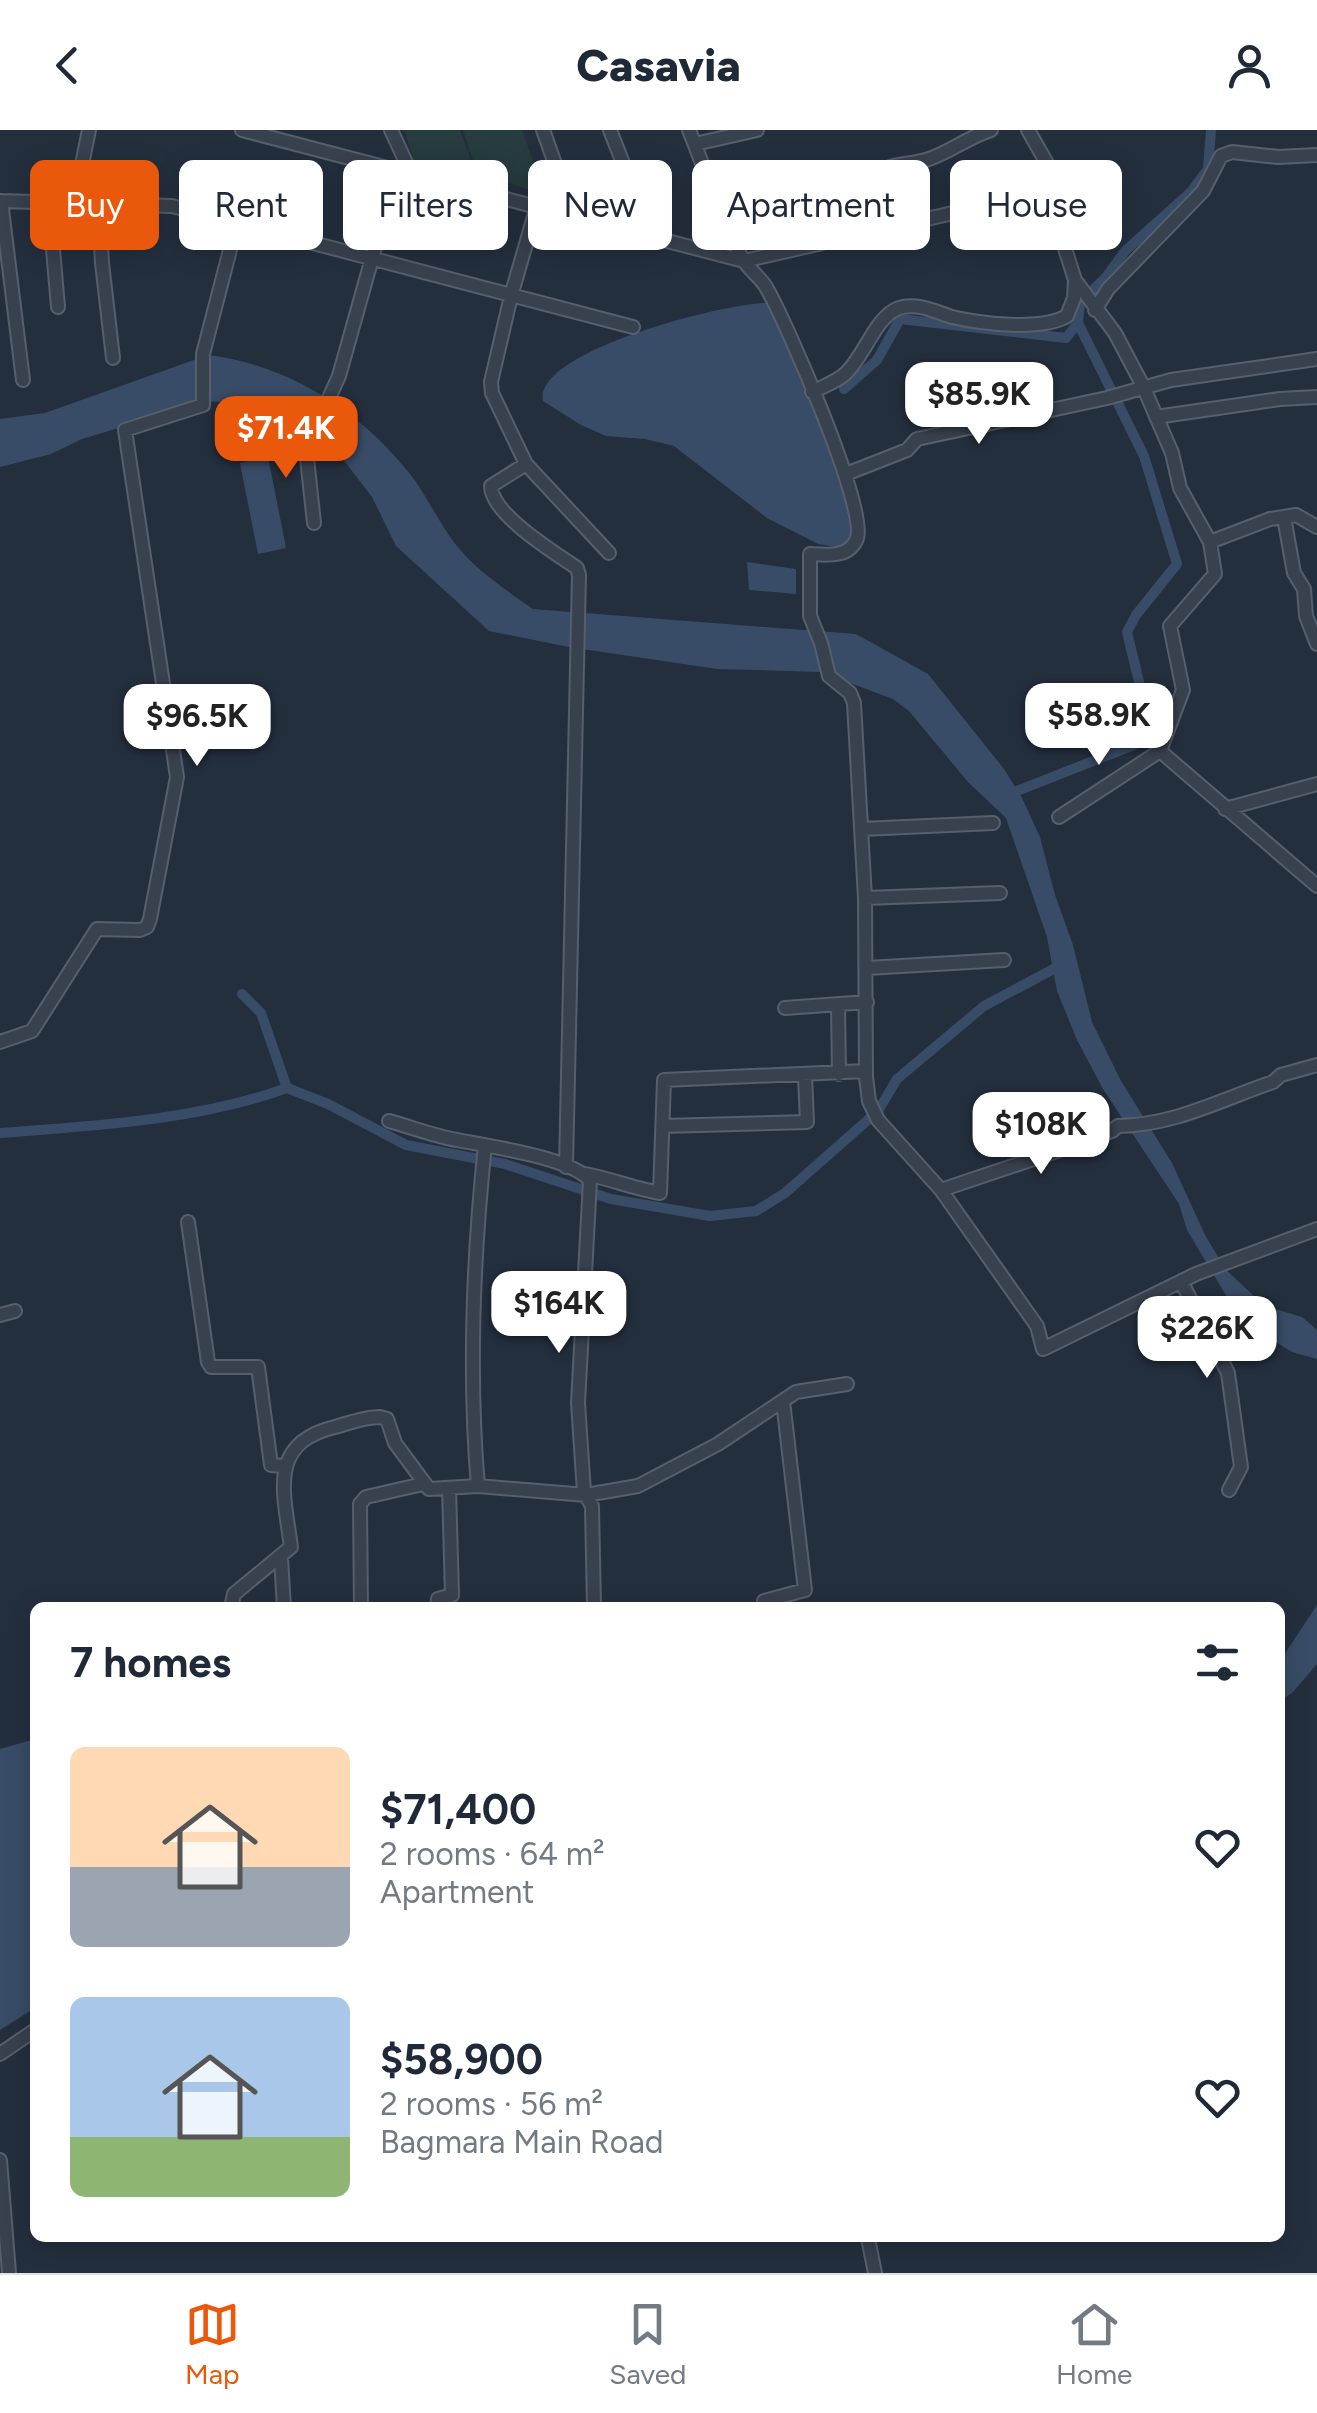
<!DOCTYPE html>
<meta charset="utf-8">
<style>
body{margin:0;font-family:Figtree,sans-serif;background:#f6f6f7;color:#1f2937;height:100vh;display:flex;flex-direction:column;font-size:38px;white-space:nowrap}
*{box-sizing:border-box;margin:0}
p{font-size:32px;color:#747a83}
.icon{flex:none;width:55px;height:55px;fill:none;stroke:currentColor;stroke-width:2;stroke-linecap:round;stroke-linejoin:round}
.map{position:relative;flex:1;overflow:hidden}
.panel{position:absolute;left:30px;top:1472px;width:1255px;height:640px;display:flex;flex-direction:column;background:#fff;border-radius:15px;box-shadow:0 5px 25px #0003}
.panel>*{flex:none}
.banner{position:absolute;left:30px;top:30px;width:1258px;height:90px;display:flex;gap:20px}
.price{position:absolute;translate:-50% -85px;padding:0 22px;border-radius:20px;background:#fff;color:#222;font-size:32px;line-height:65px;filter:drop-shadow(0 2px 5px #0008)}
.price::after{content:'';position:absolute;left:50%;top:60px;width:30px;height:22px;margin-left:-15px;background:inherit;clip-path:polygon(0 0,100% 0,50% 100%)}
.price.current{background:#ea580c;color:#fff}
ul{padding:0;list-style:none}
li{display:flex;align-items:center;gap:30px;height:250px;padding:0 40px}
li span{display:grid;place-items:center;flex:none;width:280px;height:200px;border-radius:15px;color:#555}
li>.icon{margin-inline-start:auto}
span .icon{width:120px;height:120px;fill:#fffc;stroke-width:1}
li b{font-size:42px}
h2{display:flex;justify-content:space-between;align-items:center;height:120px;padding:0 40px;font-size:42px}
.chip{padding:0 35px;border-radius:15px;background:#fff;box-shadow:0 5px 25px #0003;font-size:35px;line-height:90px}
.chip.current{background:#ea580c;color:#fff}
header{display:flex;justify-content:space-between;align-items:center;height:130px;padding:0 40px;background:#fff;font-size:45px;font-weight:800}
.dock{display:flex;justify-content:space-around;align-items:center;height:140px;border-top:2px solid #e0e1e3;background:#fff;font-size:28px;color:#747a83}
.dock a{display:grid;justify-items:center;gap:5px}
.dock .current{color:#ea580c}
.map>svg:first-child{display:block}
</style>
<header><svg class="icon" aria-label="back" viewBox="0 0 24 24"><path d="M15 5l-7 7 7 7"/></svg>Casavia<svg class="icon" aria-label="person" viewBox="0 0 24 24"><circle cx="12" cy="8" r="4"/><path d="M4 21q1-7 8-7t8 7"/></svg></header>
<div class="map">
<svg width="1317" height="2143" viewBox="0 0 1317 2143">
<rect width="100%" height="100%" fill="#242f3e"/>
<path fill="#263c3f" d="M404,0H460L476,44L415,32Z
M463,0H522L546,66L477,42Z"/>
<path fill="#394c67" d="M766,173L771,176L837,325L855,406L843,418L818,414L767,388L674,316L645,309L606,306L581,295L543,271C533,221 726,173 766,173Z
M208,225C289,235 359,280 410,344C427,366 439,393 456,415C477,441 506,460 533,479L856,504L928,544L1004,639L1022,668L1040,707L1055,765L1073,815L1092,892L1121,951L1172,1033L1205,1105L1226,1140L1265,1176L1302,1187L1317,1200V1229L1292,1222L1269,1208L1230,1172L1187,1100L1179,1074L1103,959L1077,910L1057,861L1047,807L1006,688L968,652L909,581L893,569L821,542L717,539L569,517L489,501L396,416L372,367L342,328L300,301L219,272L208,271L82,309L51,324L0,337V289L45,283Z
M268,327L286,418L258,424L240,333Z
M747,432L796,439V464L749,460Z
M1317,1475V1534L1293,1562L1280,1571V1531Z
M35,1609V1878L0,1900V1619Z"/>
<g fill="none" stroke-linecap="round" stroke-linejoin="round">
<path stroke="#394c67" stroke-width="10" d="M844,259L877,230L900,189L1066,208L1078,193L1080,173L1107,146L1125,121L1191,62L1208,39L1211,0
M1009,664L1134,615L1147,585L1127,502L1136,485L1177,434L1144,326L1078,193
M242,864L261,883L287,958
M0,1003C94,996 199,990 287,958L328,974L406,1015L505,1034L611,1069L710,1086L756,1081L785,1063L878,981L897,949L984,876L1063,834"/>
<defs>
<path id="minor" d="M242,0L744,131L1057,59
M391,0L410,41
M543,0L574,87
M610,0L653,110
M689,0C706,42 721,88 742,128C748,139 760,147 766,157C786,191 867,377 857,408C850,428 827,425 810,424V486L821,513L829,546L850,563L854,573L865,768L866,947L869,971L878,990L941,1060L1037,1196L1043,1219L1196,1144L1317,1099
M1028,0L1053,44L1057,76L1055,87L1075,150L1115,203L1143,256L1172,323L1180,358L1210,412L1215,444L1170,496L1183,560L1160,621L1317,756
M695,14L757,0
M0,71L172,76L633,197
M1,71L23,250
M49,73L58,177
M74,74L89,0
M99,74L102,133L113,228
M537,76L511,166L491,252L492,263L526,334L609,423
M725,87L870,53C880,32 906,36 926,30C949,23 968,7 991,0
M1095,180L1108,159L1203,61L1221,26L1232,22L1278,27L1317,25
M812,262C823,256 837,252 846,243C865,225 876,186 899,178C917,172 936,182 952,187C982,194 1041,201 1067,186L1074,168L1075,151
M1156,287L1280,269L1317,267
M526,334L491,356C491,384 555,423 577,438L579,445L566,1037
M846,344L907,320L917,309L1107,268L1171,250L1317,229
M1284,387L1294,443L1304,459L1306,486L1317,514
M314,393L306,319L339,246L397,39
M1210,412L1270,389L1296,385L1317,397
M1225,679L1317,654
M1059,687L1160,621
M862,699L993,693
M865,768L1000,763
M867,838L1004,830
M838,875L839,944
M785,878L867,872
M0,912L32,901L97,799L140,800L147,797L150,789L177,647L125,300L203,275V224L237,93
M389,991C411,997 434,1006 457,1010C487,1016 574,1028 590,1051L578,1273L584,1362L592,1376L594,1478
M663,996L807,992L805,945
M485,1015C473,1129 468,1241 478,1356L586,1365L638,1356L718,1314L796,1262L847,1254
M585,1044C612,1049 631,1058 660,1063L664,950L866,941
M941,1060L1075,1015L1112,1001L1118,996C1175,995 1220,970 1273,952L1281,945L1317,935
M188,1092L208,1232L211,1237H258L271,1335L284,1336
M1181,1151L1228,1243L1241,1337L1229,1360
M0,1185L15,1181
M281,1428L284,1478
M764,1471L805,1460L783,1271
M231,1478L234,1464L291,1417C284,1363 267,1313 335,1297C349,1293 365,1287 380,1287L387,1289L395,1313L429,1359L478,1356
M361,1478L360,1374L366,1367L423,1354
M437,1478L438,1469L452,1465L449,1358
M0,1924L35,1900
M0,2030L9,2143
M868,2108L875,2143"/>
</defs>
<use href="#minor" stroke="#565f6c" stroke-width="16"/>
<use href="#minor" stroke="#38414e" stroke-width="12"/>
</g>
</svg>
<b class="price" style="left:979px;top:317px">$85.9K</b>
<b class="price current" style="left:286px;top:351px">$71.4K</b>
<b class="price" style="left:1099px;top:638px">$58.9K</b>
<b class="price" style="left:197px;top:639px">$96.5K</b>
<b class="price" style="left:1041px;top:1047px">$108K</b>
<b class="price" style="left:559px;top:1226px">$164K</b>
<b class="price" style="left:1207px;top:1251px">$226K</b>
<div class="banner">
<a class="chip current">Buy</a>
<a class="chip">Rent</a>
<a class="chip">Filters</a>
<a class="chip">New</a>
<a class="chip">Apartment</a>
<a class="chip">House</a>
</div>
<section class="panel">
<h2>7 homes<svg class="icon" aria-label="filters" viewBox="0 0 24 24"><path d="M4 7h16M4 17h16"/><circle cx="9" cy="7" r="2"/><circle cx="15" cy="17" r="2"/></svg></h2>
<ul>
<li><span style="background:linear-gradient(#ffd9b3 60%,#9aa5b1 0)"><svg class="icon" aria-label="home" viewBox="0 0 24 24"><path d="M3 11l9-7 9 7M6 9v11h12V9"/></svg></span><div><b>$71,400</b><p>2 rooms · 64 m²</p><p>Apartment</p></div><svg class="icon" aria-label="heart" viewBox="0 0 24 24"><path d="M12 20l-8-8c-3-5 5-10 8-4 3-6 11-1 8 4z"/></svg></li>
<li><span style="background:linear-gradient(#a9c7e8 70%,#8fb573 0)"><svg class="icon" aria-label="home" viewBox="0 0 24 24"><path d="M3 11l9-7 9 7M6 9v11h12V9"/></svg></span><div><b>$58,900</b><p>2 rooms · 56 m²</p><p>Bagmara Main Road</p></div><svg class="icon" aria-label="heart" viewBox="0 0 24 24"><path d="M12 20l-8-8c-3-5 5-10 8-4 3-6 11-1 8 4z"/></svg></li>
</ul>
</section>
</div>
<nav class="dock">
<a class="current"><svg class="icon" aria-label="map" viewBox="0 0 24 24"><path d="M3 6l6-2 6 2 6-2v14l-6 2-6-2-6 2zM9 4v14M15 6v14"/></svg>Map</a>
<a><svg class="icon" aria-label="saved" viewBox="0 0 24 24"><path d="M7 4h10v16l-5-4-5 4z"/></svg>Saved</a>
<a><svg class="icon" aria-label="home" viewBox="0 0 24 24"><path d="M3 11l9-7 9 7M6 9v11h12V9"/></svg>Home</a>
</nav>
